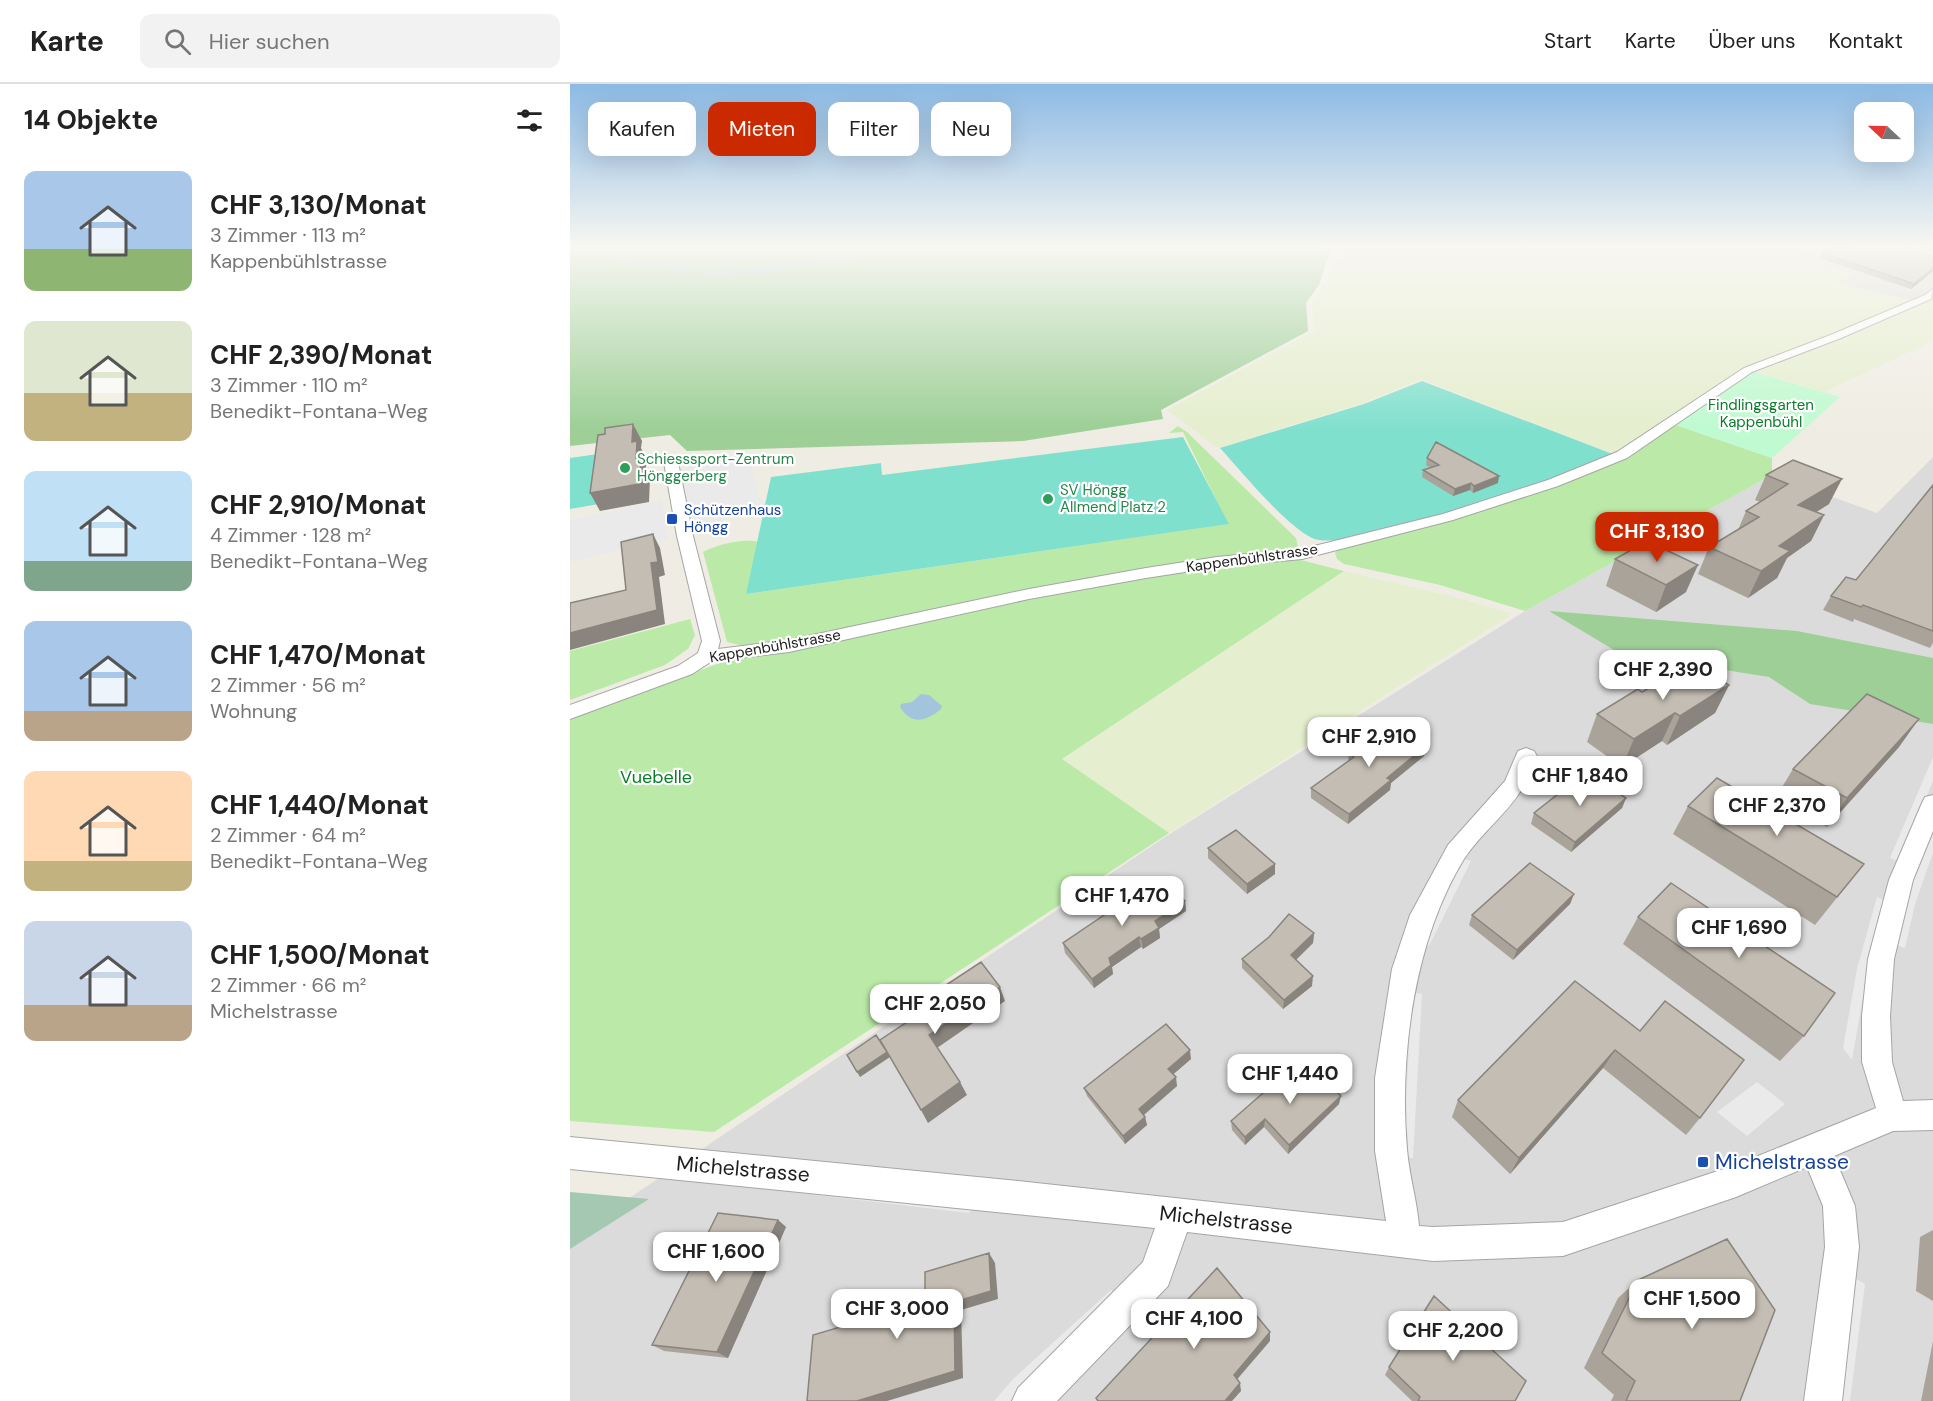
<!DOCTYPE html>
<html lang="de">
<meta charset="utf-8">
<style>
body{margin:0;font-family:"DM Sans",sans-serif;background:#f2f2f2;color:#222;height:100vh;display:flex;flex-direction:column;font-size:22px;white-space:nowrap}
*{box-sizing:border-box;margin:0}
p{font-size:20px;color:#767676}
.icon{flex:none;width:33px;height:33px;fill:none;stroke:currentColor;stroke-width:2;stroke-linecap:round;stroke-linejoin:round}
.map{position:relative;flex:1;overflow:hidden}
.details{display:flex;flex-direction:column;background:#fff;width:570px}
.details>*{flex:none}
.banner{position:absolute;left:18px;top:18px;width:570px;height:54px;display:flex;gap:12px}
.needle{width:39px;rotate:292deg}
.tools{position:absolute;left:1284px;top:18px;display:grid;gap:12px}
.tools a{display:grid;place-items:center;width:60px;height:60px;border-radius:12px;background:#fff;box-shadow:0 6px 24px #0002;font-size:30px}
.price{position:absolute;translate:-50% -51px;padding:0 14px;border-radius:12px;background:#fff;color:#222;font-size:20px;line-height:39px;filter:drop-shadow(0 2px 3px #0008)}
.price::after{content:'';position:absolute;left:50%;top:36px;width:18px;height:14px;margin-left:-9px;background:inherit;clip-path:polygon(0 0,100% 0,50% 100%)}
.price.on{background:#cb2900;color:#fff}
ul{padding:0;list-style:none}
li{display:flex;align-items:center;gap:18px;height:150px;padding:0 24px}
li span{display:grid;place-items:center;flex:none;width:168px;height:120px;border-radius:12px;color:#555}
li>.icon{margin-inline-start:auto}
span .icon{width:72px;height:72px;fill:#fffc;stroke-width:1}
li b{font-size:26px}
h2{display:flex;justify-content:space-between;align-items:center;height:72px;padding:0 24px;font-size:26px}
.tag{padding:0 21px;border-radius:12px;background:#fff;box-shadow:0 6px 24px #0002;font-size:21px;line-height:54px}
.tag.on{background:#cb2900;color:#fff}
header{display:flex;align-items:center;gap:36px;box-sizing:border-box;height:84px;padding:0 30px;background:#fff;border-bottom:2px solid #e0e0e0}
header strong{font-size:28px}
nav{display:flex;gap:33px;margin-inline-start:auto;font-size:21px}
.search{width:420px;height:54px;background:#f2f2f2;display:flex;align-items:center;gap:15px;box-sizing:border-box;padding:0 21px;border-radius:12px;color:#767676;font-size:22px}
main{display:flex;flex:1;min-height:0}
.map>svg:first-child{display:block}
</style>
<header>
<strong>Karte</strong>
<div class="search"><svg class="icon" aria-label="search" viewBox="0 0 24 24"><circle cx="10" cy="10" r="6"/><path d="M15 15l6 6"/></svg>Hier suchen</div>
<nav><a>Start</a><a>Karte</a><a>Über uns</a><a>Kontakt</a></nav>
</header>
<main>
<section class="details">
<h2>14 Objekte<svg class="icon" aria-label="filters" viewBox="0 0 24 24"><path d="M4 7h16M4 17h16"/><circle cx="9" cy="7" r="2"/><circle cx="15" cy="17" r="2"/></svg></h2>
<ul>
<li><span style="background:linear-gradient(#a9c7e8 65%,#8fb573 0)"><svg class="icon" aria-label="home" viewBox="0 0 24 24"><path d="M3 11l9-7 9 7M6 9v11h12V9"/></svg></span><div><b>CHF 3,130/Monat</b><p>3 Zimmer · 113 m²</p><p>Kappenbühlstrasse</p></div></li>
<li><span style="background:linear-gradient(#dfe7d0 60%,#c2b280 0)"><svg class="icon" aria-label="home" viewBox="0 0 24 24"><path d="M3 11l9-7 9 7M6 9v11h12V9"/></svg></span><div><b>CHF 2,390/Monat</b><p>3 Zimmer · 110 m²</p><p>Benedikt-Fontana-Weg</p></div></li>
<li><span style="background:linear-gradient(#bfe0f5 75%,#7fa58c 0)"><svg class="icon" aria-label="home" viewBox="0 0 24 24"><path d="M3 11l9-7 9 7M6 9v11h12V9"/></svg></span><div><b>CHF 2,910/Monat</b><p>4 Zimmer · 128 m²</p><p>Benedikt-Fontana-Weg</p></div></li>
<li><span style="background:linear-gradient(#a9c7e8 75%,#b9a48a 0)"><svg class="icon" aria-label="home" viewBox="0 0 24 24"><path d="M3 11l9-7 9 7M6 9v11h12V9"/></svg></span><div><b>CHF 1,470/Monat</b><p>2 Zimmer · 56 m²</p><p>Wohnung</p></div></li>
<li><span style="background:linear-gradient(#ffd9b3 75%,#c2b280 0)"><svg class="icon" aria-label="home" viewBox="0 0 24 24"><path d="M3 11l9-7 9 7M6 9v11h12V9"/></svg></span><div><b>CHF 1,440/Monat</b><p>2 Zimmer · 64 m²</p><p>Benedikt-Fontana-Weg</p></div></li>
<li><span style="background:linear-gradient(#c9d6e8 70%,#b9a48a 0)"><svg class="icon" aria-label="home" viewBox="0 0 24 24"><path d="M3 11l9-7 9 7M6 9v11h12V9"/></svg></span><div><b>CHF 1,500/Monat</b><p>2 Zimmer · 66 m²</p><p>Michelstrasse</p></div></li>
</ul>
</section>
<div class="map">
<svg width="1363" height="1317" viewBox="0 0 1363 1317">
<rect width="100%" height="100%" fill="#efede3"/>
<path fill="#dcdbdb" d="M1216,162H1363V213L1351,219L1264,199L1283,191L1229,172Z
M1363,373V1317H0V1154L595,753L955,527L1202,391L1307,429Z"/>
<path fill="#e5eece" d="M769,162H1216L1229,172L1284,191L1266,199L1350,219L1363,213V257L1254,308L1173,284L1045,371L851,295L793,319L648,364L597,326L744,247L742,219L774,163Z
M774,487L892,515L942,530L599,749L491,676Z"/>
<path fill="#bbeaa8" d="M1103,340L1202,374V391L955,527L870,501L774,480L767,475L765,469L769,464L890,433L1025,387L1056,372Z
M608,342L617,348L726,454L728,463L718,467L213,559L178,563L157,558L133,468C148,460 173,454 189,458L176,510L658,440L613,348L599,349Z
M723,474L774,487L492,675L599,749L144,1048L0,1037V633L150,579L196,568L579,490Z
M120,535L125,551L118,565L95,581L0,616V567Z"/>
<path fill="#9dcf97" d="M0,162H735L761,164L749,201L736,219L738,247L591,326L593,335L453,357L117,367L100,351L0,362Z
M979,527L1227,547L1363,574V640L1240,620L1199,593L1049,569Z"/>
<path fill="#a4c8b1" d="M0,1108L79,1115L0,1165Z"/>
<path fill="#bffad0" d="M1181,287L1270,313L1202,374L1103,340Z"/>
<path fill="#80e0ce" d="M852,297L1045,371C997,389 782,472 742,454C715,441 672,388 650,364L794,320Z
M613,353L659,440L176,510L201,393L311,379L312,391Z
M35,369L29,420L0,425V374Z"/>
<path fill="#eaeaea" d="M177,370L193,421L124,449L111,384Z
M92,416L98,455L0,478V436Z
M1363,673V697L1328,777L1320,774Z
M1363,741V769L1345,820L1335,864L1323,860L1335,816Z
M892,775L901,777L859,862L854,860L867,821Z
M1307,813L1316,817L1297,890L1282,976L1273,964L1287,885Z
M842,908L852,910L843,1074L833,1073Z
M1187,998L1215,1020L1177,1052L1147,1028Z
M213,1093L413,1118L398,1129L222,1108Z
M1281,1192L1295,1200L1280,1317H1264Z
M541,1206L548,1216L440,1317H424L444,1294Z"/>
<path fill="#a3c4dd" d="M351,610L359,611L372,622L371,625C356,638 341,641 330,623L331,620L342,618Z"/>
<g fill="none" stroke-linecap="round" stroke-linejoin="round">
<path stroke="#a3c4dd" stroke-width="4" d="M33,162L64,180L110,183L116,187
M468,162L491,166L532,162
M136,189L190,187L340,162"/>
<defs>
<path id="street" d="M1363,205L1361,215L1271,254L1182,288L1057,374L988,402L883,436L732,475L647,483L576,494L459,515L219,568L142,577L122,590L0,635V621L108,582L128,569L132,557L107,452L94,378L96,375L101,374L108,378L123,452L150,557L148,565L219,556L459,505L576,484L647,473L732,465L873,430L978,396L1047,368L1174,284L1263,250L1355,211Z
M956,664L964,667L967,672C962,683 959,696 952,705C936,731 910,750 894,775C844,857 829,971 837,1065C839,1091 847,1116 849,1142L863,1143L993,1138L1166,1081L1306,1024L1292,978V932L1298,875L1319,796L1352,719L1355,713L1363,711V747L1343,796L1324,875L1320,932L1322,978L1333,1017L1363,1016V1046L1323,1047L1264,1072L1285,1122L1289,1163L1272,1317H1234L1255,1163L1253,1122L1237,1083L1166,1113L993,1172L863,1177L617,1148L598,1202L487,1317H442L448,1304L573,1178L585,1144L0,1085V1053L448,1097L816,1137L805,1067V994L822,885L840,831L878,761L935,697L948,667Z"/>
</defs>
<use href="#street" stroke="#a5a5a5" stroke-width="2"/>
<use href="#street" fill="#fff" fill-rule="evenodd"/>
</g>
<path fill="#a9a39a" d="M1260,162H1332L1363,172V187L1341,205L1250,174L1252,169L1271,167L1260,163Z
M1344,162H1363V168Z
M857,374L928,399L903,409L900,406L883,412L852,393L853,386L861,384L856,381Z
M1223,376L1259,420L1246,428L1254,431L1241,457L1217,474L1207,494L1178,514L1128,490L1139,463L1168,446L1176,427L1190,418L1185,416L1196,391Z
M1363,401V559L1360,564L1284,535L1283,538L1253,526L1261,512L1286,496Z
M1045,475L1116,508L1086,528L1036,502Z
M1159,601L1145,629L1097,661L1092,657L1052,683L1017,658L1027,630L1072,608Z
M856,662L854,672L821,699L820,706L778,740L741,714V704L778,677L779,669Z
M1329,663L1257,743L1206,713L1223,685Z
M1056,714L1052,724L1001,768L961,740L964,729Z
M1118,722L1294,780L1245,841L1103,750Z
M638,764L705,790L677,810L638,774Z
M1004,810L1000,820L943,876L899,841L902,831Z
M569,812L615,817L616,827L589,845L590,854L573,865L571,863L542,883L543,890L524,904L495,869L493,859L542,826L541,823Z
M1068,833L1234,952L1210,977L1053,860Z
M744,849L743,859L726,875L742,902L713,925L672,884V875Z
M1005,897L1130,1034L1116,1051L1033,984L940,1090L882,1033L888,1016Z
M621,975L603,990L607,1002L574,1031L575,1033L577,1041L555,1060L517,1012L514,1004Z
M723,995L769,1020L718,1070L694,1043L675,1061L662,1046L661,1037Z
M208,1136L216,1143L158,1274L94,1267L82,1261Z
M1363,1146V1217L1346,1207L1350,1153Z
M1068,1196L1170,1317H1041L1044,1311L1014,1284L1048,1214Z
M1363,1257V1317H1351Z
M819,1283L945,1317H842L815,1291Z"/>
<path fill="#89847d" d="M1363,184V187L1341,205L1344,200Z
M63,340L72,357L71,364L76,374V386L80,394L79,418L30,427L20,409L66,377L62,358Z
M929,392L928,399L903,409L904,402Z
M1272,395L1259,420L1216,447L1228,421Z
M901,399L900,406L883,412L885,405Z
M1254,431L1241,457L1217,474L1207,494L1178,514L1191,487L1209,462Z
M83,450L90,464L95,491L89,493L95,540L0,566V549L87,526L81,479Z
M1128,481L1116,508L1086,528L1096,501Z
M1159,601L1145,629L1097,661L1110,632Z
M1105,629L1092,657L1052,683L1064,655Z
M1349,635L1329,663L1257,743L1277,714Z
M856,662L854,672L821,699L820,706L778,740L779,730L817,694Z
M1056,714L1052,724L1001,768L1005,758Z
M705,780V790L677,810V800Z
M1004,810L1000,820L943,876L947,866Z
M615,817L616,827L589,845L590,854L573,865L571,855L585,837Z
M744,849L743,859L721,881V871Z
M569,853L571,863L542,883L543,890L524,904L522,895L539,874Z
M743,892L742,902L713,925L714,916Z
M430,903L435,917L367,964L359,951Z
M620,966L621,975L599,994L598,985Z
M1045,966L1033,984L940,1090L949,1074Z
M317,968L320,973L290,993L287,988Z
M606,993L607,1002L570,1034L569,1025Z
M390,998L397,1011L358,1039L351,1026Z
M771,1012L769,1020L718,1070L719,1061Z
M575,1033L577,1041L555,1060L553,1052Z
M695,1035L694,1043L675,1061V1053Z
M208,1136L216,1143L158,1274L147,1268Z
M419,1169L425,1179L428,1215L391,1226L393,1294L317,1317H287L384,1218Z
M700,1248V1257L664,1299V1291Z
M670,1299L671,1307L662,1317H655Z"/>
<path fill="#c4bdb3" stroke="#89847d" stroke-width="1.5" d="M1273,162H1332L1363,172V184L1344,200L1252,169L1283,165Z
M63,340L62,358L67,357L66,377L71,376L69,400L20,409L28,351L35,350V344Z
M866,358L929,392L904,402L901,399L885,405L853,386L869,381L857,374Z
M1223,376L1272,395L1228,421L1254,431L1209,462L1220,467L1191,487L1139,463L1189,433L1176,427L1218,400L1196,391Z
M1363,401V547L1293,521L1291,523L1261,512L1276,493L1286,496Z
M83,450L88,478L81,479L87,526L0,549V519L56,506L51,458Z
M1077,457L1128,481L1096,501L1045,475Z
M1121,579L1159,601L1110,632L1105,629L1064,655L1027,630L1068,605L1072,608Z
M1297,610L1349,635L1277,714L1223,685Z
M820,639L856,662L817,694L821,696L779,730L741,704L784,673L779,669Z
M1016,688L1056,714L1005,758L964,729Z
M1147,694L1294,780L1267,813L1118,722Z
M666,746L705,780L677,800L638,764Z
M960,779L1004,810L947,866L902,831Z
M592,795L615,817L585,837L589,844L571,855L569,853L539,874L541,881L522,895L493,859L543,825L541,823L564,808L569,812Z
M1101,799L1265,909L1234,952L1068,833Z
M719,830L744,849L721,871L743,892L714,916L672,875L699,853Z
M411,878L430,903L359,951L390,998L351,1026L310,956L346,932L341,924Z
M1005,897L1070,947L1095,917L1174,976L1130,1034L1045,966L949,1074L888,1016Z
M596,940L620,966L598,985L606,993L569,1025L575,1033L553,1052L514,1004Z
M306,951L317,968L287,988L277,971Z
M740,980L771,1012L719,1061L695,1035L675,1053L661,1037L717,988L723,995Z
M148,1129L208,1136L147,1268L82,1261Z
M1157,1155L1205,1226L1170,1317H1056L1065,1297L1032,1269L1068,1196Z
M419,1169L421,1207L384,1218L385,1287L287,1317H237L243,1251L355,1218V1188Z
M647,1184L700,1248L664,1291L670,1299L655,1317H528L526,1314Z
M864,1212L956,1297L945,1317H848L850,1313L819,1283Z"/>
<linearGradient id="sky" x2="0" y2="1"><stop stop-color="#8cbae4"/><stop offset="0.47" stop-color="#f8f7f2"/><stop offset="1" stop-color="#f8f7f2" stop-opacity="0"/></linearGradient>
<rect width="1363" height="346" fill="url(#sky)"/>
<g fill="#2e9e5b" stroke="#fff" stroke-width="2">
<circle cx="55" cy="384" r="6"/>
<circle cx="478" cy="415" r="6"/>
</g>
<g fill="#1a4fb4" stroke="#fff" stroke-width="2">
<rect x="96" y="429" width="12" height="12" rx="3"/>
<rect x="1127" y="1072" width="12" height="12" rx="3"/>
</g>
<g text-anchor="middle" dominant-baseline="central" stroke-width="4.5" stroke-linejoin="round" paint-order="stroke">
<g font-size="15" fill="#0a7e2b" stroke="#fff">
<text x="1191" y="321">Findlingsgarten<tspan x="1191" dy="17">Kappenbühl</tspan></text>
</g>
<g font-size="15" fill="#27864d" stroke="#fff" text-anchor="start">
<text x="67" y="375">Schiesssport-Zentrum<tspan x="67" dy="17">Hönggerberg</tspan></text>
<text x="490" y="406">SV Höngg<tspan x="490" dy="17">Allmend Platz 2</tspan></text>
</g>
<g font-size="15" fill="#164399" stroke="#fff" text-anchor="start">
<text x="114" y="426">Schützenhaus<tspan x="114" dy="17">Höngg</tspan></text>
</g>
<g font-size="15" fill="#1e1e1e" stroke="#fff">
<text transform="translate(682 474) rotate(-8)">Kappenbühlstrasse</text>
<text transform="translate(205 562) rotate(-10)">Kappenbühlstrasse</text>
</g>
<g font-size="18" fill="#0a7e2b" stroke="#fff">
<text x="86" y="693">Vuebelle</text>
</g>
<g font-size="21" fill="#164399" stroke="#fff" text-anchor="start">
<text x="1145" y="1078">Michelstrasse</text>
</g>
<g font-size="21" fill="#1e1e1e" stroke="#fff">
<text transform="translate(173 1085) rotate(5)">Michelstrasse</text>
<text transform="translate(656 1136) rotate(6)">Michelstrasse</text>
</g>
</g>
</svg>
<div class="tools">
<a><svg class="needle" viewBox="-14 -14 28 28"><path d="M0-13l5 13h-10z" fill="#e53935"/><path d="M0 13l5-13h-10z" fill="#767676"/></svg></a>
</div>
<b class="price on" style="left:1087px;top:479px">CHF 3,130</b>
<b class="price" style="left:1093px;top:617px">CHF 2,390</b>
<b class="price" style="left:799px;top:684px">CHF 2,910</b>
<b class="price" style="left:1010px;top:723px">CHF 1,840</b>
<b class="price" style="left:1207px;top:753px">CHF 2,370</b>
<b class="price" style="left:552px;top:843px">CHF 1,470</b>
<b class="price" style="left:1169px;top:875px">CHF 1,690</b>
<b class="price" style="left:365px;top:951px">CHF 2,050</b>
<b class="price" style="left:720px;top:1021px">CHF 1,440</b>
<b class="price" style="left:146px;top:1199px">CHF 1,600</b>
<b class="price" style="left:1122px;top:1246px">CHF 1,500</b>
<b class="price" style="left:327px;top:1256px">CHF 3,000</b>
<b class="price" style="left:624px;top:1266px">CHF 4,100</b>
<b class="price" style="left:883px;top:1278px">CHF 2,200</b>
<div class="banner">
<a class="tag">Kaufen</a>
<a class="tag on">Mieten</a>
<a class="tag">Filter</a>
<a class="tag">Neu</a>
</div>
</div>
</main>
